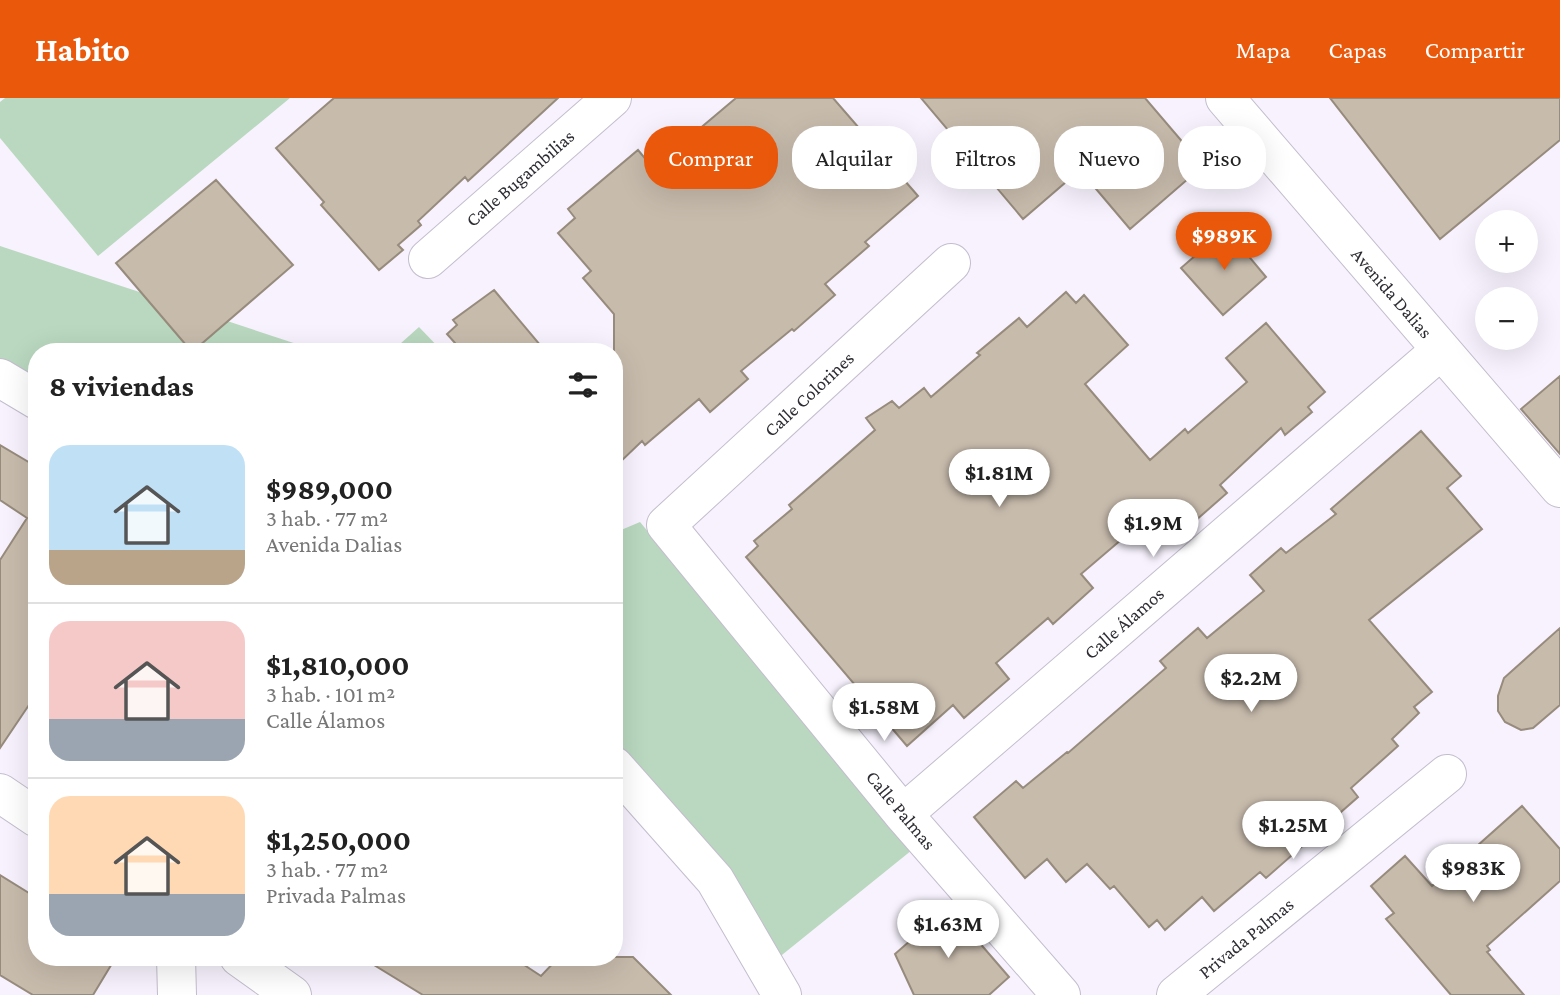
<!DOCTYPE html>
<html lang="es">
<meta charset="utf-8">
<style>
body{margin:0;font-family:"Crimson Pro",serif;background:#f6f6f6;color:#222;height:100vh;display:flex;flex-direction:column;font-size:26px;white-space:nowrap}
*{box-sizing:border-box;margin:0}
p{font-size:23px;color:#767676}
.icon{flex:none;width:38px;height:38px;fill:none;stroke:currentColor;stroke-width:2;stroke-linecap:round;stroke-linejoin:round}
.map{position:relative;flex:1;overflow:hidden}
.sheet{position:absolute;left:28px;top:245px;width:595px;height:623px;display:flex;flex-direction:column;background:#fff;border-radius:28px;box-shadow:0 7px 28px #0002}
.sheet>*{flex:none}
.guide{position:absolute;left:644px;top:28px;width:665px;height:63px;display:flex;gap:14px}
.controls{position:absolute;left:1475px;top:112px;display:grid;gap:14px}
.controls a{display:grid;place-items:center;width:63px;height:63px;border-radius:50%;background:#fff;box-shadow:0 7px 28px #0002;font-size:35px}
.price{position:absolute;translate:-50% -60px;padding:0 16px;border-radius:24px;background:#fff;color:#222;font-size:23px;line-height:46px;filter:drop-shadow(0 2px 4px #0008)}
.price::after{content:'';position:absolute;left:50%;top:42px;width:21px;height:16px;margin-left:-10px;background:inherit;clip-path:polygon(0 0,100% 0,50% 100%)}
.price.selected{background:#ea580c;color:#fff}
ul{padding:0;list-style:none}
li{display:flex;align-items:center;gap:21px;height:175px;padding:0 21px}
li+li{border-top:2px solid #e0e0e0}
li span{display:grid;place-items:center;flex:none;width:196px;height:140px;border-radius:21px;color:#555}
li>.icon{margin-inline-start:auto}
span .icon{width:84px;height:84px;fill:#fffc;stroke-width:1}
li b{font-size:30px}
h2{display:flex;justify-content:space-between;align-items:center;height:84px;padding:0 21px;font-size:30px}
.tag{padding:0 24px;border-radius:28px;background:#fff;box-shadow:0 7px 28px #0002;font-size:24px;line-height:63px}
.tag.selected{background:#ea580c;color:#fff}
header{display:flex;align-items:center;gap:42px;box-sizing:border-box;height:98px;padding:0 35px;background:#ea580c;color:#fff}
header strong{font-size:33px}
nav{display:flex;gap:38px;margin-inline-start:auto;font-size:24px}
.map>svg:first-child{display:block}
</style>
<header>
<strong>Habito</strong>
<nav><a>Mapa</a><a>Capas</a><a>Compartir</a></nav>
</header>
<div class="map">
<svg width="1560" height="897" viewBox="0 0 1560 897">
<rect width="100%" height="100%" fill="#f7f2fd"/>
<path fill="#b9d8bf" d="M5,0H290L98,158L0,40V4Z
M0,148L321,254H37V296L0,273Z
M419,229L443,254H391Z
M640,424L912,752L772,865L614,668V435Z"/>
<path fill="#c7bbac" stroke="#968b7c" stroke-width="2" d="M334,0H558L468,83L465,79L418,123L421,127L398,147L403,152L379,172L321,107L324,104L276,50Z
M736,0H833L918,98L865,144L869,148L825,186L835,197L794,233L792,231L741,273L748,281L710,314L699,301L645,347L642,343L614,370V216L583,180L591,173L558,135L575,120L568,111L638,52L653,70Z
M921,0H1145L1203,68L1130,131L1080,72L1023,121Z
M1330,0H1560V42L1440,141Z
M216,82L293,167L192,254L116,165Z
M1226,131L1266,179L1223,217L1181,170Z
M494,192L546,254H463L447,236L457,227L453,222Z
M1066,194L1076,205L1084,197L1128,247L1085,286L1150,362L1185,331L1188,335L1247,284L1226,260L1266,225L1325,294L1308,309L1312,314L1285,337L1281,330L1220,387L1227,395L1171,444L1149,418L1081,476L1093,490L1053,526L1048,520L996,565L1009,581L964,620L953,607L907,648L746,459L758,448L754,443L792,411L789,407L875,332L866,320L892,303L899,310L924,290L931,299L980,257L977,255L1019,220L1027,229Z
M1560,278V356L1521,311Z
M1421,333L1461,378L1447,390L1482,431L1369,522L1432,594L1414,609L1419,615L1392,641L1398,648L1351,690L1358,699L1266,780L1260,774L1214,813L1202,799L1165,832L1157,822L1149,829L1114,788L1110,791L1087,766L1066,784L1047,761L1025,780L974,719L1016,683L1023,690L1067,654L1068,655L1166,570L1160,563L1198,530L1207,540L1264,493L1250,477L1281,450L1286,455L1336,416L1331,411Z
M0,347L37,369V595L0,650V462L27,420L0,402Z
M1560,530V607L1533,630L1521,632L1505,624L1498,613V598L1504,580Z
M1522,708L1560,751V783L1487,848L1490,852L1487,854L1524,897H1451L1386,821L1394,815L1371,788L1405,758L1432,788Z
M0,777L37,800V859H116L93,897H33L0,877Z
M952,813L1009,879L989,897H914L895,856L911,842L907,837L933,815L940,824Z
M361,859H512L541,878L559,859H633L671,897H423Z"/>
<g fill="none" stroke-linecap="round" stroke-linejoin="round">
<defs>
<path id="minor" d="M1225,0L1560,390
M428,161L612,0
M951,165L666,427L903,716L1061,897
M0,280L37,302
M614,668L715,782L782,897
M0,695L37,720
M903,716L1441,252
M176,859L177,897
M239,859L292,897
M1176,897L1447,676"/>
</defs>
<use href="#minor" stroke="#c4bdce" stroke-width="40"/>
<use href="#minor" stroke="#fff" stroke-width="38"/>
</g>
<g text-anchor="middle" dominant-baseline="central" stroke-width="5" stroke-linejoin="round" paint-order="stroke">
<g font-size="19" fill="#2f2d33" stroke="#fff">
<text transform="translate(520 80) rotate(-41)">Calle Bugambilias</text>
<text transform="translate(1392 195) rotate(49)">Avenida Dalias</text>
<text transform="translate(809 296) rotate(-43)">Calle Colorines</text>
<text transform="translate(1124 525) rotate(-41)">Calle Álamos</text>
<text transform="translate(901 712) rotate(50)">Calle Palmas</text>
<text transform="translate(1246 840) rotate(-39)">Privada Palmas</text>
</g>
</g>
</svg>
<div class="controls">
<a>+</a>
<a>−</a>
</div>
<b class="price selected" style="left:1224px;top:174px">$989K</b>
<b class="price" style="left:999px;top:411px">$1.81M</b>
<b class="price" style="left:1153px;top:461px">$1.9M</b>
<b class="price" style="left:1251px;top:616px">$2.2M</b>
<b class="price" style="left:884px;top:645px">$1.58M</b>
<b class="price" style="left:1293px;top:763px">$1.25M</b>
<b class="price" style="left:1473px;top:806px">$983K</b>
<b class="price" style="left:948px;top:862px">$1.63M</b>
<div class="guide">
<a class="tag selected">Comprar</a>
<a class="tag">Alquilar</a>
<a class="tag">Filtros</a>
<a class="tag">Nuevo</a>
<a class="tag">Piso</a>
</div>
<section class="sheet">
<h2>8 viviendas<svg class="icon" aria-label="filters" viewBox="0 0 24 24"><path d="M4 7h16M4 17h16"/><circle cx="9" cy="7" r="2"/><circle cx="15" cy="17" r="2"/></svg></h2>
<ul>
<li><span style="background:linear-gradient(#bfe0f5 75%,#b9a48a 0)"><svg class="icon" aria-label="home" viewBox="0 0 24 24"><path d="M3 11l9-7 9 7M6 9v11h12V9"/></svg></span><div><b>$989,000</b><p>3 hab. · 77 m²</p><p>Avenida Dalias</p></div></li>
<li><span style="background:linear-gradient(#f6c9c9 70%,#9aa5b1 0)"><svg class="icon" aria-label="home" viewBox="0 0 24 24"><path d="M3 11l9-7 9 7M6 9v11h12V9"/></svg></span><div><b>$1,810,000</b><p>3 hab. · 101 m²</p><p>Calle Álamos</p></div></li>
<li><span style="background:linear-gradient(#ffd9b3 70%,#9aa5b1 0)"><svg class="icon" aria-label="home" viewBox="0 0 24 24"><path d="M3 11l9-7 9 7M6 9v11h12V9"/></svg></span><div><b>$1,250,000</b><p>3 hab. · 77 m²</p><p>Privada Palmas</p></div></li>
</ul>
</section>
</div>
